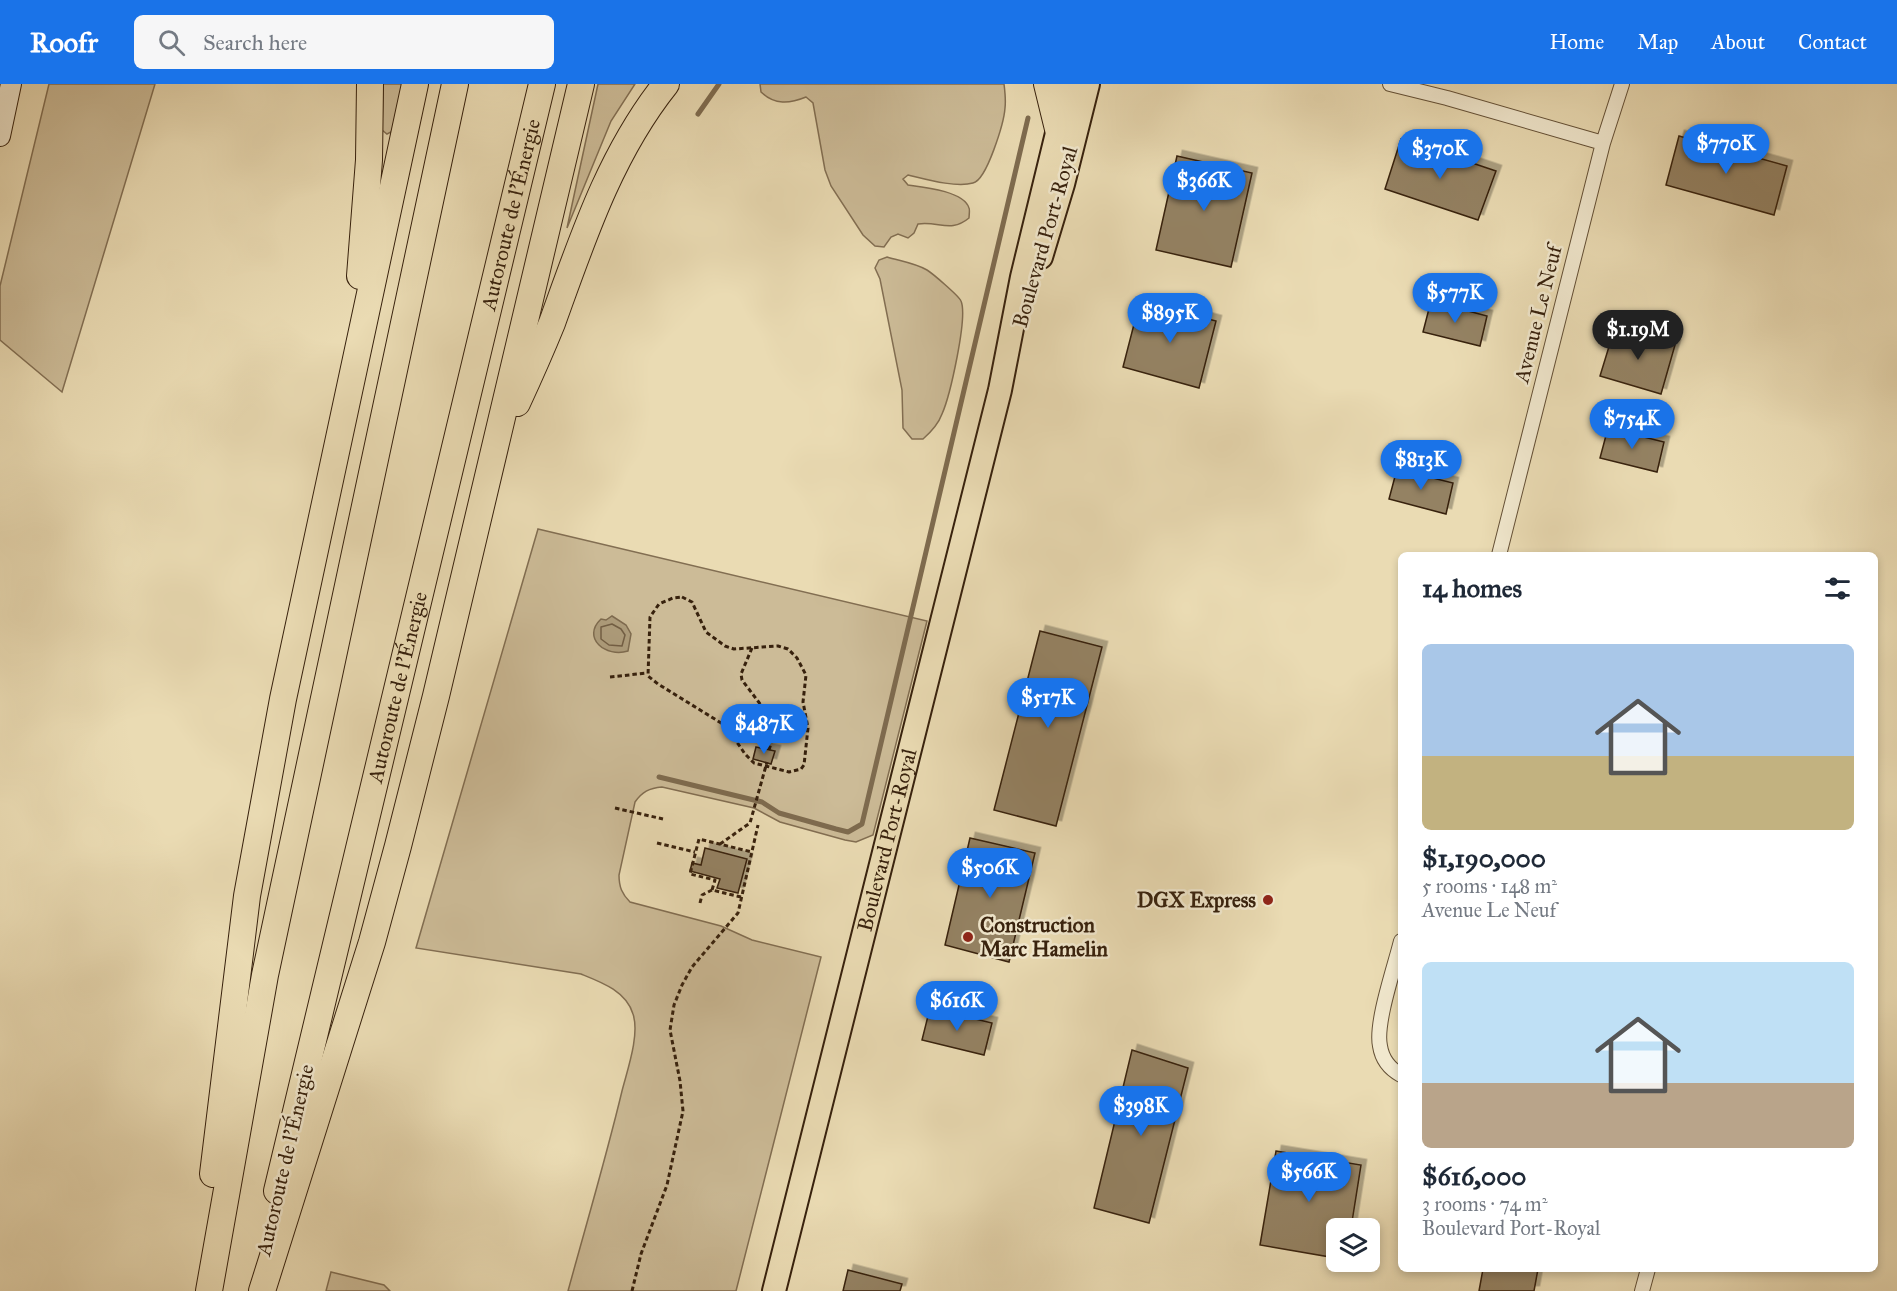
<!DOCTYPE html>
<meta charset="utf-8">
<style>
body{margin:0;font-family:"IM FELL Great Primer",serif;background:#f6f6f7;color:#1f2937;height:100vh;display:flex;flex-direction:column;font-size:22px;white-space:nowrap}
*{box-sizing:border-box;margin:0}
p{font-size:20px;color:#747a83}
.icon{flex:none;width:33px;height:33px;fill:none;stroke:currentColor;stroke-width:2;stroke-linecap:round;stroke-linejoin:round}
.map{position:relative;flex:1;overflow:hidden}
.details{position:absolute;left:1398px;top:468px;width:480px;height:720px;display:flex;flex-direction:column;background:#fff;border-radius:9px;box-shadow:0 3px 9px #0003}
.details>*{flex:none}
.tools{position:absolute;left:1326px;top:1134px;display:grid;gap:12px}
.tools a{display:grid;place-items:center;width:54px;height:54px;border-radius:9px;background:#fff;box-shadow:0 3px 9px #0003;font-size:30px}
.price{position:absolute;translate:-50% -51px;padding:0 14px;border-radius:21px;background:#1a73e8;color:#fff;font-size:20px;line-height:39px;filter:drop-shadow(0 2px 3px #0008)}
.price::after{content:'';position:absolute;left:50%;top:36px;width:18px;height:14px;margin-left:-9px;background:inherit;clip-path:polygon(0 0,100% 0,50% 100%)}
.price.current{background:#222;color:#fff}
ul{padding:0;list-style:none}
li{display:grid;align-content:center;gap:12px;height:318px;padding:0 24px}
li span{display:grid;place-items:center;height:186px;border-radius:9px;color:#555}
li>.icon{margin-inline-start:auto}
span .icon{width:108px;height:108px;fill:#fffc;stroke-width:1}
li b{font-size:26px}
h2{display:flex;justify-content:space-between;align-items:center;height:72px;padding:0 24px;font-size:26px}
header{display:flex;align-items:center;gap:36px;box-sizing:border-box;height:84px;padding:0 30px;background:#1a73e8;color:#fff}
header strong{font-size:28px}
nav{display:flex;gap:33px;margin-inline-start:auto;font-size:21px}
.search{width:420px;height:54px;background:#f6f6f7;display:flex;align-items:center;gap:15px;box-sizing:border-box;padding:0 21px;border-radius:9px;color:#747a83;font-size:22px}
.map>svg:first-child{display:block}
</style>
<header>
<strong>Roofr</strong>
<div class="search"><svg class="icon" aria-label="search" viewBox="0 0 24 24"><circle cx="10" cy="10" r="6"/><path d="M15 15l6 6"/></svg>Search here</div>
<nav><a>Home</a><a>Map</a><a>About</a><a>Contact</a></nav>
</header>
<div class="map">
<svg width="1897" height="1207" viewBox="0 0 1897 1207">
<defs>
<filter id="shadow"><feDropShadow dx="5.5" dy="-5.5" stdDeviation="0" flood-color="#0004"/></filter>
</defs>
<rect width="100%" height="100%" fill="#eadbb3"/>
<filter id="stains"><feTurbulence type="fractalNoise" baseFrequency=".00333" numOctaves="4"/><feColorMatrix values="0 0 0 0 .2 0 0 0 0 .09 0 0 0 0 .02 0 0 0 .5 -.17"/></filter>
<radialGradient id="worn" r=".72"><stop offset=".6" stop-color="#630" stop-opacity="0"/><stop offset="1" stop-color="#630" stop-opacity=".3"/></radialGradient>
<path fill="#ccbb97" stroke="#826e52" stroke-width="1.5" d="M49,0H155L62,308L0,256V202Z
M383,0H403L393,44L391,48L387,50L382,46Z
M598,0H635L611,37L567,144Z
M760,0H1004C1005,8 1006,16 1005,24C1004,38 987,96 973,99C956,104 925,95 908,91L903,95L908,101C923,103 964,107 969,124C970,125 969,132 969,134C951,149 939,137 918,140L914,149L908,154L898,150L891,153L884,163L875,162L863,151L831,102L825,86L813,19L806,13C789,20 775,21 761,8Z
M887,173C900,177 915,179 927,186C932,189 959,212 961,217C968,233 950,312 942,330C938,341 931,348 923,355H912L903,344L902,306L880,195L875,184L879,176Z
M538,445L927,537L873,751L856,758L845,756L780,738L754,724L662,703C649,704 642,708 635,718L619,791C619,803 622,810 630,818L721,842L752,856L821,873L736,1207H568C586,1141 606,1074 622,1007C627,987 640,951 633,930C626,907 601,898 581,890L416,864Z
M331,1188L384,1201L390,1207H326Z"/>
<path fill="#ad9c7b" stroke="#7e6b4f" stroke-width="1.5" d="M612,532L626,541L631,550L628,567C606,574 581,554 601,535L606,536Z"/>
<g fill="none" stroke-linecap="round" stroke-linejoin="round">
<path stroke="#725e44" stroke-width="1.5" d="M612,540L621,545L625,551L622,562L609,561L601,555V543Z"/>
<path stroke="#7e6b4f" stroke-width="5" d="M698,30L719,0
M659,693L762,718L779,729L836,745L848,748L862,740L1028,34"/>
</g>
<path fill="#948263" stroke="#37210d" stroke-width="1.5" filter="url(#shadow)" d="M1679,52L1787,82L1774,131L1666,101Z
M1401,55L1496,87L1478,136L1385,105Z
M1177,72L1252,89L1231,183L1156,166Z
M1140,217L1216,237L1199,304L1123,283Z
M1431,217L1487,232L1480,262L1423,248Z
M1615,243L1675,261L1661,310L1600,292Z
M1608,344L1664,358L1657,388L1600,374Z
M1397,385L1453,399L1446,430L1389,415Z
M1040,547L1102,563L1056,742L994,726Z
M756,663L775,667L771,680L753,675Z
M970,754L1035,769L1009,878L945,861Z
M705,764L747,775L738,809L717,804L720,795L690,787L692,779L701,781Z
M930,924L992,939L984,971L922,956Z
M1132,966L1188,984L1149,1139L1094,1124Z
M1276,1067L1361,1081L1351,1144H1336V1174L1260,1161Z
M1483,1185H1538L1534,1207H1479Z
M848,1186L902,1200L900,1207H843Z"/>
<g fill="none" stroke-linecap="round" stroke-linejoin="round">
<defs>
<path id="street" d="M1390,0L1447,14L1603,59
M1499,471L1603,59L1622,0
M1401,857C1395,882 1375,939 1380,962C1382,975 1390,985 1401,991
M1642,1207L1648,1185"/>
<path id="secondary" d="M0,52L11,0"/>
<g id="primary">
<path d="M1041,173L1063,100L1088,0"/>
<path id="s1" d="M774,1207L1000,306L1022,193L1069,0"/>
</g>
<g id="highway">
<path d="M1047,0L1058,45"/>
<path d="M360,192L369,76L370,0"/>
<path d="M517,319C529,293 541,266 552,239C582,156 610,70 666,0"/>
<path d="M213,1090L247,812L283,615L415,0"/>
<path id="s2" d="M277,1107L542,0"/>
<path d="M209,1207L265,891L455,0"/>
<path d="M262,1207L372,858L398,762L436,612L581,0"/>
</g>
</defs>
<use href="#street" stroke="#645036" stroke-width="16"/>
<use href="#secondary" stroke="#37210d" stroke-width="22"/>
<use href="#primary" stroke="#37210d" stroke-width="26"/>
<use href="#highway" stroke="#37210d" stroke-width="28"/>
<path stroke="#37210d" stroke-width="3" stroke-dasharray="4.5 3" stroke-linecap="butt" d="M682,513L692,518L706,548L725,562L734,565L778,562L788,565L797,574L806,591L803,618L808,644L804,681L801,685L789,688L754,679L745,670L726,642L658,600L648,592L650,533L659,520L673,514Z
M752,564L741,590L742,596L770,633
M610,593L647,589
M767 639a7 7 0 1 1 14 0a7 7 0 1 1-14 0Z
M769,666L775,646
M615,724L663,735
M657,759L695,768
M720,760L750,739L767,678
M741,813L712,806L715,796L690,790L699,755L752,768
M700,819L702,811L712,806
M632,1207L641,1170L667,1101L683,1027L680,997L670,946L674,921L682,901L692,883L738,829L758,741"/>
<use href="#street" stroke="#f1e8ce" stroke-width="14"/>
<use href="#secondary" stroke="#f1e8ce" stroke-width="20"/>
<use href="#primary" stroke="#eadbb3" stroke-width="22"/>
<use href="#highway" stroke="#eadbb3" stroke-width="26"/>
</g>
<g fill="#8f2418" stroke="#f1e8ce" stroke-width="2">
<circle cx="1268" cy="816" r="6"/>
<circle cx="968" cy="853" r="6"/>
</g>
<g text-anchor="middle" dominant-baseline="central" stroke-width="5" stroke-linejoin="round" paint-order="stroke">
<g font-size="21" fill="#37210d" stroke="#f1e8ce">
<text stroke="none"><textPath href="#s2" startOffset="1004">Autoroute de l'Énergie</textPath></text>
<text transform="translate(1045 153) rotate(-74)">Boulevard Port-Royal</text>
<text transform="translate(1538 230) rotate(-76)">Avenue Le Neuf</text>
<text stroke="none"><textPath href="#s2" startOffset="518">Autoroute de l'Énergie</textPath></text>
<text stroke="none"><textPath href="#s1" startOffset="465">Boulevard Port-Royal</textPath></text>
<text transform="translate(285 1076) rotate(-77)">Autoroute de l'Énergie</text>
</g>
<g font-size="21" font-weight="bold" fill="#37210d" stroke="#f1e8ce" text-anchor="end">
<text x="1256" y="816">DGX Express</text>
<text x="980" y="841" text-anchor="start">Construction<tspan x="980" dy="24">Marc Hamelin</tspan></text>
</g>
</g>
<rect width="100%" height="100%" filter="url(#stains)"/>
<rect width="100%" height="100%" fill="url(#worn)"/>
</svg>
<div class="tools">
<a><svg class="icon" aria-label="layers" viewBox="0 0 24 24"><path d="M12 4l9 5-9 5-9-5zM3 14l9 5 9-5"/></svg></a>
</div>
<b class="price" style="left:1726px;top:91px">$770K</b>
<b class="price" style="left:1440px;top:96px">$370K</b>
<b class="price" style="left:1204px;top:128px">$366K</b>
<b class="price" style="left:1455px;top:240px">$577K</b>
<b class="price" style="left:1170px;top:260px">$895K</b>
<b class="price current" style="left:1638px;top:277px">$1.19M</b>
<b class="price" style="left:1632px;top:366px">$754K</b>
<b class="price" style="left:1421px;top:407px">$813K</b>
<b class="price" style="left:1048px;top:645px">$517K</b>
<b class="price" style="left:764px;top:671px">$487K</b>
<b class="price" style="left:990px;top:815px">$506K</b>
<b class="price" style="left:957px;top:948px">$616K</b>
<b class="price" style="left:1141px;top:1053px">$398K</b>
<b class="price" style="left:1309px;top:1119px">$566K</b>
<section class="details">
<h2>14 homes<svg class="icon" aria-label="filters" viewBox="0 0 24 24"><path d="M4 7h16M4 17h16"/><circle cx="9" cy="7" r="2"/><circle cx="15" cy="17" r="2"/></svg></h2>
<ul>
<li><span style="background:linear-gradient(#a9c7e8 60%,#c2b280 0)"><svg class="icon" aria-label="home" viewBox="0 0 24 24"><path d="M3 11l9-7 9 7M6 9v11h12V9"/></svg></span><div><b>$1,190,000</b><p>5 rooms · 148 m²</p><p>Avenue Le Neuf</p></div></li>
<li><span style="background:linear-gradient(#bfe0f5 65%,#b9a48a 0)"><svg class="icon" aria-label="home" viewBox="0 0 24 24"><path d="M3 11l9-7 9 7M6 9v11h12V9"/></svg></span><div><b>$616,000</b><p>3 rooms · 74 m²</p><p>Boulevard Port-Royal</p></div></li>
</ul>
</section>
</div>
